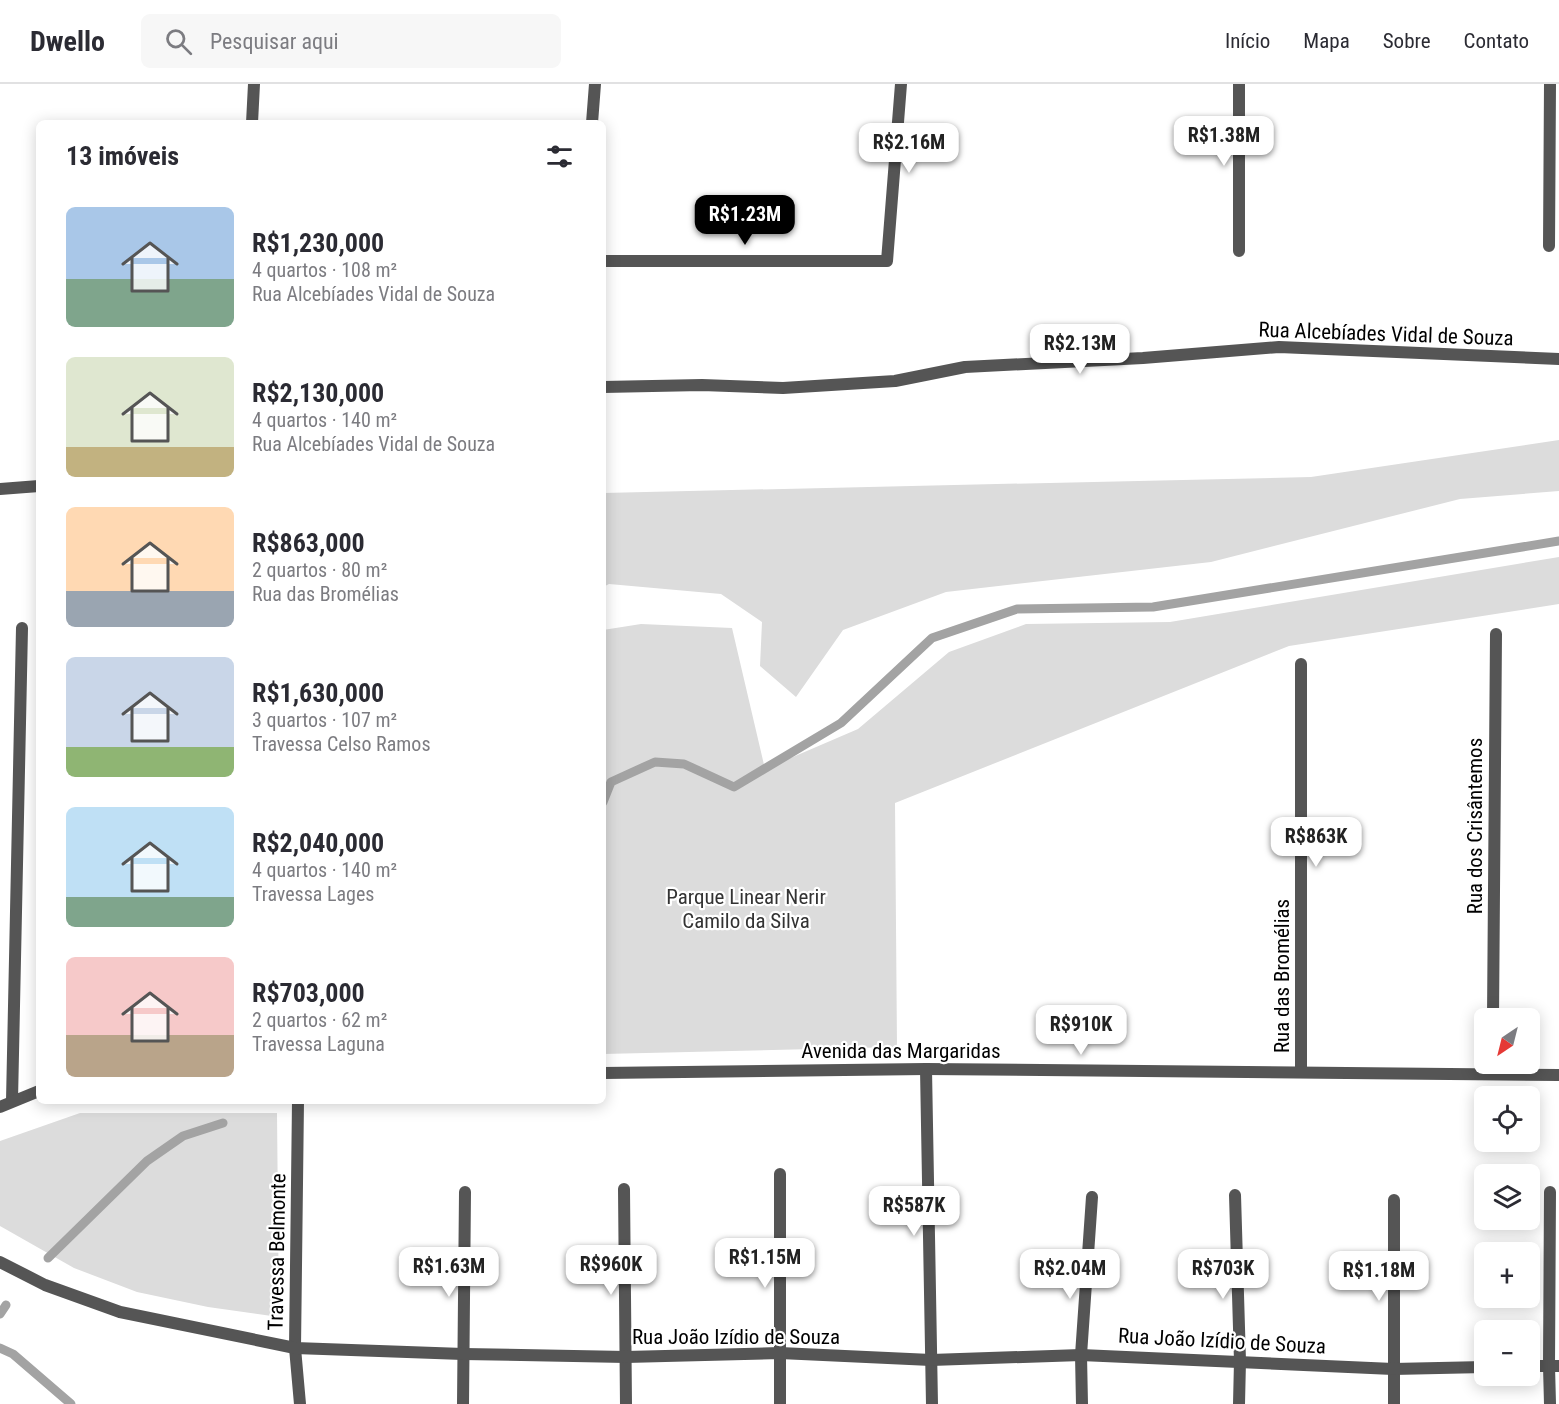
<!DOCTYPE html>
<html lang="pt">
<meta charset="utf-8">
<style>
body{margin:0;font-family:"Roboto Condensed",sans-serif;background:#f7f7f7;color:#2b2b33;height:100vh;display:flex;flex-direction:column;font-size:22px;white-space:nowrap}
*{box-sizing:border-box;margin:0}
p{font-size:20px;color:#7c7c81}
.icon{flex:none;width:33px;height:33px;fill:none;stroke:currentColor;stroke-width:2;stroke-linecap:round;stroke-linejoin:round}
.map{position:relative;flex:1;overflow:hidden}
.side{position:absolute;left:36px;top:36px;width:570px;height:984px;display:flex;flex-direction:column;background:#fff;border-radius:9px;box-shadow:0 3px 15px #0003}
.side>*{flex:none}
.needle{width:39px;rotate:215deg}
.buttons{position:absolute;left:1474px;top:924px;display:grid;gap:12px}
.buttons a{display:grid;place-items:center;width:66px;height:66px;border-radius:9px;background:#fff;box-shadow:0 3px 15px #0003;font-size:30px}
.price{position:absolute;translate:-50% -51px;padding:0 14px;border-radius:12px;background:#fff;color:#222;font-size:20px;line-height:39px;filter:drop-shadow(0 2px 3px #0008)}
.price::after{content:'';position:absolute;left:50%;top:36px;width:18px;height:14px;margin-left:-9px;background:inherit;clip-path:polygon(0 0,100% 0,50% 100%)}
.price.current{background:#000;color:#fff}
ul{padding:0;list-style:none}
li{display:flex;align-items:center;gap:18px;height:150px;padding:0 30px}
li span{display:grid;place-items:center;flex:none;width:168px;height:120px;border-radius:9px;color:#555}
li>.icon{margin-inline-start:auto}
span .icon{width:72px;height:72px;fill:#fffc;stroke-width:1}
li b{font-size:26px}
h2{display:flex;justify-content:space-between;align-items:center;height:72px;padding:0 30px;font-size:26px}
header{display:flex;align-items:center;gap:36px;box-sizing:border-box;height:84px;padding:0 30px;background:#fff;border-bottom:2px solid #e1e1e2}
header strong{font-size:28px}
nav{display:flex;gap:33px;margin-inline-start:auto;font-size:21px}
.search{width:420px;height:54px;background:#f7f7f7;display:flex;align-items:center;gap:15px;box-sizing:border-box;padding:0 21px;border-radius:9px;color:#7c7c81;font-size:22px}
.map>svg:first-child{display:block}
</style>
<header>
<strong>Dwello</strong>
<div class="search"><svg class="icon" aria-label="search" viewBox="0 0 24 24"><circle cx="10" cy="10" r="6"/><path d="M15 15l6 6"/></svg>Pesquisar aqui</div>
<nav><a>Início</a><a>Mapa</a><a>Sobre</a><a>Contato</a></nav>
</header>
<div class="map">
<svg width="1559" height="1320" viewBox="0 0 1559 1320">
<rect width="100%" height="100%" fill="#fff"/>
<path fill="#dcdcdc" d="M1559,356V407L1460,415L1211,478L946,508L843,546L796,613L760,582L762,538L721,510L609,500L603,503V409L1311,393Z
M1559,473V520L1289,562L895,719L897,963L603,970V546L641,540L732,544L765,685L858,645L949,568L1026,540L1170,538Z
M80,1029H277L279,1233L208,1223L137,1208L74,1184L0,1142V1057Z"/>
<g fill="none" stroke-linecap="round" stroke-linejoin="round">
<path stroke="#a3a3a3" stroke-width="9" d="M603,718L611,698L655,678L684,680L734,703L841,639L932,554L1017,525L1153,523L1559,457
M48,1174L147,1077L183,1052L223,1039
M0,1230L6,1221
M0,1264L13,1270L71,1320"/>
<path stroke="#555" stroke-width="12" d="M1239,0V167
M252,39L254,0
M592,39L595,0
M1549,162L1550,0
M603,177H887L901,0
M603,303L702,301L783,304L895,297L965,283L1143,274L1279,263L1559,275
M0,405L39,402
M1493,934L1496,550
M926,985L932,1320
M1301,988V580
M1493,990V980
M12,1017L22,544
M298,1017L295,1264L300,1320
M780,1090V1320
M624,1105L626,1320
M1550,1108L1549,1282L1550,1320
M1235,1111L1240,1277L1239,1320
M463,1320L465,1108
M1082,1320L1081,1271L1092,1113
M1394,1320V1116"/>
<path stroke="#555" stroke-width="12" d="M603,989L926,985L1559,991
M0,1023L39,1007
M0,1178L45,1201L120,1228L295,1264L463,1270L626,1273L780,1269L931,1276L1081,1271L1393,1285L1485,1283
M1530,1282H1559"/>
</g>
<g text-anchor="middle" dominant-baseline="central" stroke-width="4.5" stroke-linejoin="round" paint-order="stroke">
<g font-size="21" fill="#000" stroke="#fff">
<text transform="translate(1386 250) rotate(2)">Rua Alcebíades Vidal de Souza</text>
<text transform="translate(1475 742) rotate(-90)">Rua dos Crisântemos</text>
<text transform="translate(1282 892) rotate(-90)">Rua das Bromélias</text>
<text x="901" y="967">Avenida das Margaridas</text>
<text transform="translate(277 1168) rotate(-89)">Travessa Belmonte</text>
<text x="736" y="1253">Rua João Izídio de Souza</text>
<text transform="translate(1222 1257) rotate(3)">Rua João Izídio de Souza</text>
</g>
<g font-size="21" fill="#333" stroke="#fff">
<text x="746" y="813">Parque Linear Nerir<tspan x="746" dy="24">Camilo da Silva</tspan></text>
</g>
</g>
</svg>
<div class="buttons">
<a><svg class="needle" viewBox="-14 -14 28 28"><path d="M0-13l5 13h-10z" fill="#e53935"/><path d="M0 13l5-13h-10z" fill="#7c7c81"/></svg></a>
<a><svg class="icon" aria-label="locate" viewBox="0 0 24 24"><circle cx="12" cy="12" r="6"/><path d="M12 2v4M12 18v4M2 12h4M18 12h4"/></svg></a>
<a><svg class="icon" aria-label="layers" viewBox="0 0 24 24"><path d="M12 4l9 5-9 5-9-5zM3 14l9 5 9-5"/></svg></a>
<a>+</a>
<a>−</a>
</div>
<b class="price" style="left:1224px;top:83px">R$1.38M</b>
<b class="price" style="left:909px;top:90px">R$2.16M</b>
<b class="price current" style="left:745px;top:162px">R$1.23M</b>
<b class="price" style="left:1080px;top:291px">R$2.13M</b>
<b class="price" style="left:1316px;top:784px">R$863K</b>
<b class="price" style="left:1081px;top:972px">R$910K</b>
<b class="price" style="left:914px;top:1153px">R$587K</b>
<b class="price" style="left:765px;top:1205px">R$1.15M</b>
<b class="price" style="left:611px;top:1212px">R$960K</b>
<b class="price" style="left:449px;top:1214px">R$1.63M</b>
<b class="price" style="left:1070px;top:1216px">R$2.04M</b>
<b class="price" style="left:1223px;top:1216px">R$703K</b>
<b class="price" style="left:1379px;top:1218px">R$1.18M</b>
<section class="side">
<h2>13 imóveis<svg class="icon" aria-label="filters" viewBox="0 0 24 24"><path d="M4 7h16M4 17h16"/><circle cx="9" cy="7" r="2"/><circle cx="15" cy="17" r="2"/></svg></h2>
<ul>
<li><span style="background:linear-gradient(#a9c7e8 60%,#7fa58c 0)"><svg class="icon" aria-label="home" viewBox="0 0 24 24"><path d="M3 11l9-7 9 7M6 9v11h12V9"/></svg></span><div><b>R$1,230,000</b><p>4 quartos · 108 m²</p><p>Rua Alcebíades Vidal de Souza</p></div></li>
<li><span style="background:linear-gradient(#dfe7d0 75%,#c2b280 0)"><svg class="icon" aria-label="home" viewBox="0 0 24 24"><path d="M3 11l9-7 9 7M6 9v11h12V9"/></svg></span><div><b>R$2,130,000</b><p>4 quartos · 140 m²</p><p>Rua Alcebíades Vidal de Souza</p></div></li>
<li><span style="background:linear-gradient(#ffd9b3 70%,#9aa5b1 0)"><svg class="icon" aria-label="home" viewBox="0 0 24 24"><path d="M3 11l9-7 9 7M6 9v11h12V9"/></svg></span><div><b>R$863,000</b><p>2 quartos · 80 m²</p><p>Rua das Bromélias</p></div></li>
<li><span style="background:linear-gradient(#c9d6e8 75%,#8fb573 0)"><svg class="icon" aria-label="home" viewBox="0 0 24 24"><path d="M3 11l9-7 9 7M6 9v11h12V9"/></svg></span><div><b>R$1,630,000</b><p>3 quartos · 107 m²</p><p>Travessa Celso Ramos</p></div></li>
<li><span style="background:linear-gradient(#bfe0f5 75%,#7fa58c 0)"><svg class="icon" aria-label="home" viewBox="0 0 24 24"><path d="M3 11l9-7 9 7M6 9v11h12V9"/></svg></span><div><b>R$2,040,000</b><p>4 quartos · 140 m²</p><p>Travessa Lages</p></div></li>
<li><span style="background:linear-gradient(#f6c9c9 65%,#b9a48a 0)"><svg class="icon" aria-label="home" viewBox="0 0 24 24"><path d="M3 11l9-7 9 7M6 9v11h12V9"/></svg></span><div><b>R$703,000</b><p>2 quartos · 62 m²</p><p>Travessa Laguna</p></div></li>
</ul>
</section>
</div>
